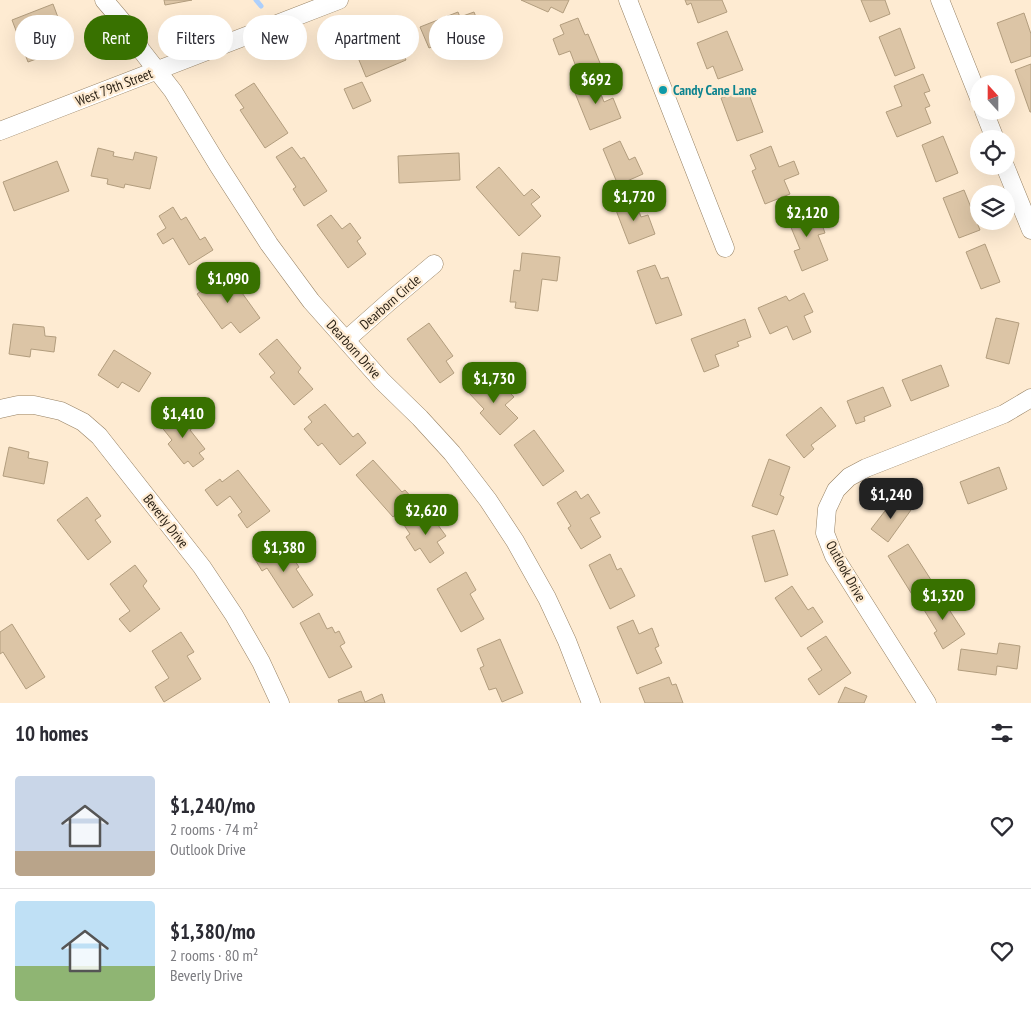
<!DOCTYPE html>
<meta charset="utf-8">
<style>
body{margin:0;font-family:"PT Sans Narrow",sans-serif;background:#f7f7f7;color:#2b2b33;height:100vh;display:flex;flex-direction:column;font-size:19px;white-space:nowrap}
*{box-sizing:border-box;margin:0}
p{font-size:16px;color:#7c7c81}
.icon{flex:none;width:28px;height:28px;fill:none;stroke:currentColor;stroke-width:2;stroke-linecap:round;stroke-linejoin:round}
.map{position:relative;height:703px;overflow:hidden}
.drawer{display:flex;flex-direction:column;background:#fff;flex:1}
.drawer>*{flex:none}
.top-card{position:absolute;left:15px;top:15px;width:500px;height:45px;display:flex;gap:10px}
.needle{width:32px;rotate:339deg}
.controls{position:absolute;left:970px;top:75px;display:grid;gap:10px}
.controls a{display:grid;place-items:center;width:45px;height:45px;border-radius:50%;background:#fff;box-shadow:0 5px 20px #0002;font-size:25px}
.price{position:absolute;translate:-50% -42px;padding:0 11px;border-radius:10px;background:#387100;color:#fff;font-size:16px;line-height:32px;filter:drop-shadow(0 1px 2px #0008)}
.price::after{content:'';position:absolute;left:50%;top:30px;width:15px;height:11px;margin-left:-8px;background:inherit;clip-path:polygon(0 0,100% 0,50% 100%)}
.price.selected{background:#222;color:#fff}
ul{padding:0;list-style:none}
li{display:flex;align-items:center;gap:15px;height:125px;padding:0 15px}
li+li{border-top:1px solid #e1e1e2}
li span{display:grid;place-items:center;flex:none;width:140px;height:100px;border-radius:5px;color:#555}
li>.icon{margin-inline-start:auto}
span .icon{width:60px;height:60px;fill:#fffc;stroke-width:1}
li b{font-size:21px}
h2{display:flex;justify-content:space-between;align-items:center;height:60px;padding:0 15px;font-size:21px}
.chip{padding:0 18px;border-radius:22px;background:#fff;box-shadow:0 5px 20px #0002;font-size:18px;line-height:45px}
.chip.selected{background:#387100;color:#fff}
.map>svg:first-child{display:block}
</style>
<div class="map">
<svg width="1031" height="703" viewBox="0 0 1031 703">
<rect width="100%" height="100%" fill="#feebd2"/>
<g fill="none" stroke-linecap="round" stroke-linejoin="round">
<path stroke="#aed0fc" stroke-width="5" d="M256,0L261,6"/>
</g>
<path fill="#dcc5a6" stroke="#b29d7e" d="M164,0H192L165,5Z
M521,0H569L563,13L551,7L548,12Z
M685,0H722L727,12L698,23L691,3L687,5Z
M861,0H885L890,14L870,22Z
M53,4L69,47L28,62L12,20Z
M458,12L460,17L474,12L480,27L429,48L420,27Z
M1024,13L1031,34V56L1011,63L997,23Z
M578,18L585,35L588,34L600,63L578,72L570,51L559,55L553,39L564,34L560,25Z
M900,28L915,68L895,76L879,37Z
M727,31L743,70L718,79L713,66L707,69L697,43Z
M375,39L378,47L397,39L406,60L366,77L354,48Z
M1031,64V112H1030L1015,70Z
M923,74L930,91L924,93L930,106L925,108L931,123L897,137L886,112L902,106L894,86Z
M595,79L604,102L613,98L621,118L590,130L573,88Z
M362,82L371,101L353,109L344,89Z
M254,83L288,133L265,148L240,110L244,108L235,95Z
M747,89L763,132L737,141L721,98Z
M943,136L958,173L936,182L922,145Z
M620,141L629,160L635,157L643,174L618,185L603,149Z
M771,146L779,167L794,161L799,174L784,180L790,194L765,204L752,171L756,169L750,155Z
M292,147L301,159L304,157L327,191L304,206L293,189L296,187L276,157Z
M98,148L114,152L113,156L133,160L135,152L157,157L150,189L125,184L124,188L107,184L108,179L91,176Z
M459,153L460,180L399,183L398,156Z
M57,161L69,191L14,211L3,182Z
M499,167L524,196L532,189L540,197L531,204L541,216L519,236L476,187Z
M964,190L980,230L959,238L943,198Z
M634,198L641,217L648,215L655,234L629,244L614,205Z
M805,205L811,219L819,216L825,233L818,235L828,260L802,271L794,251L800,249L785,213Z
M173,207L181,220L186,217L200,240L205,237L213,250L189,265L173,238L163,244L157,234L166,228L159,216Z
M331,215L342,229L350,223L361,238L357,241L366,254L348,268L317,225Z
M985,244L1000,282L981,289L966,252Z
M522,253L560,257L557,281L542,279L538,311L515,308L516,302H510L514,270L520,271Z
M655,265L661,279L668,277L682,315L656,324L637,271Z
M227,272L260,318L240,333L231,322L222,329L197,294Z
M804,293L813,312L804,316L811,332L793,340L787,326L770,334L758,308L786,296L789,301Z
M996,318L1019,323L1009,364L986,358Z
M745,319L751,337L737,342L739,346L715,355L719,366L704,372L691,339Z
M429,323L453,356L446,361L454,373L440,383L407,339Z
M13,324L44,327L45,336L56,337L54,352L31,349L30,357L9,354Z
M277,339L301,368L298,372L313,389L294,405L270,377L275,373L259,354Z
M114,350L151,373L139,392L122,382L118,388L98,375Z
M941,365L949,386L911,401L902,380Z
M483,377L491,386L498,380L514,397L505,405L518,418L500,435L480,413L484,409L468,392Z
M883,387L891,406L864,417L865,421L856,424L847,401Z
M325,404L353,437L358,433L366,443L340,465L322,443L318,446L304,429L312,422L308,417Z
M821,407L836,426L811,445L814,449L804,458L786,435Z
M180,410L194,427L190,430L205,449L199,453L204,459L193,467L188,461L184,464L168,444L172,440L160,425Z
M534,430L564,471L543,486L514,445Z
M9,447L29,452L28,458L48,462L44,484L3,476Z
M769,459L790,467L780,495L784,497L777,515L752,506Z
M373,460L402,492L405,490L413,499L393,517L356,475Z
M999,467L1007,489L968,504L960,482Z
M238,470L270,511L247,528L238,515L242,512L230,496L217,506L205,490L220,479L222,482Z
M576,491L581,499L588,494L600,513L590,518L601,537L581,549L568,528L571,526L557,503Z
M87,497L101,516L95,520L111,542L88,560L57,520Z
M895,498L911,510L888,542L871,529Z
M427,510L446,536L437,542L444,553L430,563L420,548L415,551L406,537L410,534L404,525Z
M774,530L788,575L765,582L752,536Z
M276,541L285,555L289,552L299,567L296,569L313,595L293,608L267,568L262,571L253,556Z
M908,544L933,583L913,596L888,556Z
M610,554L617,570L621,568L635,596L610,609L589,565Z
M135,565L147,581L143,586L160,609L130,632L119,619L130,611L110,584Z
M466,572L476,590L470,594L484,619L461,632L437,589Z
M792,586L808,610L813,607L823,622L801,637L775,598Z
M939,594L965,634L943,649L934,633L937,631L921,605Z
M319,613L327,629L332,627L335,633L339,631L345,643L340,646L352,667L329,678L300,623Z
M633,620L639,634L652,628L659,646L655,648L662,663L637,674L617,627Z
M12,624L45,677L26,689L3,652L0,654V632Z
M181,632L194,652L187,656L201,679L164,702L155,687L169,678L152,651Z
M826,636L851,673L819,695L808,679L822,670L807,648Z
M500,639L523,693L502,702L496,688L489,690L480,668L484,666L477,649Z
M999,643L1020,646L1017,669L997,666L996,675L958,670L961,649L997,654Z
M669,677L672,685L676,684L683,703H645L639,688Z
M845,687L867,696L864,703H838Z
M361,691L365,702L382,694L385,703H339L338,700Z"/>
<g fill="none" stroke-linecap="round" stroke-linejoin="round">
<defs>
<path id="minor" d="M104,0L127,27L141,50L173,91L218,165L269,244L311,301L382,381L420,418L452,453L488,500L515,541L547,598L567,641L591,703
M628,0L725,248
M940,0L979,98
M984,111L995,139
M0,131L339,0
M1005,166L1031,230
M346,340L390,301L434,264
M0,409L18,405H34L61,411L83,422L99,436L202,567L234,615L261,662L280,703
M927,703L834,556L825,533L827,509L836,490L849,477L866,468L1004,414L1031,398"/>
</defs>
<use href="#minor" stroke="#968163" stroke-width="19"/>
<use href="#minor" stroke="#fff" stroke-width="18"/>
</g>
<circle fill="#0f9aa8" stroke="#feebd2" stroke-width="2" cx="663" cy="90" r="5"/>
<g text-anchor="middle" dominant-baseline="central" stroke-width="4.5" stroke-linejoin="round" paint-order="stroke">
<g font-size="14" fill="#2b2216" stroke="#feebd2">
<text transform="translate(114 87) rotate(-21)">West 79th Street</text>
<text transform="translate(390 302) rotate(-41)">Dearborn Circle</text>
<text transform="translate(354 349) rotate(48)">Dearborn Drive</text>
<text transform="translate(166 521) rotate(52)">Beverly Drive</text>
<text transform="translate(846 571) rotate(61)">Outlook Drive</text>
</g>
<g font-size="14" font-weight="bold" fill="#0d838f" stroke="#feebd2" text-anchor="start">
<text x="673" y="90">Candy Cane Lane</text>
</g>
</g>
</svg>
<div class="controls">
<a><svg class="needle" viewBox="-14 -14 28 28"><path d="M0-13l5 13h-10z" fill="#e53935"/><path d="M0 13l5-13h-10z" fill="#7c7c81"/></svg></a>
<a><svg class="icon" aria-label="locate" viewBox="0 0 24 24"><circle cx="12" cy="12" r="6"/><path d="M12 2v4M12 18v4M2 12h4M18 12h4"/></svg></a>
<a><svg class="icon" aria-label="layers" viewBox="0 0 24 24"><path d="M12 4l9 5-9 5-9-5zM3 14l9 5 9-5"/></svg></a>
</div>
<b class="price" style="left:596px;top:105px">$692</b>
<b class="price" style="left:634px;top:222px">$1,720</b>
<b class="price" style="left:807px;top:238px">$2,120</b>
<b class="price" style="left:228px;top:304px">$1,090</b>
<b class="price" style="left:494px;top:404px">$1,730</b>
<b class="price" style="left:183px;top:439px">$1,410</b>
<b class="price selected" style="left:891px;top:520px">$1,240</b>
<b class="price" style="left:426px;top:536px">$2,620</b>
<b class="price" style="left:284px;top:573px">$1,380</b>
<b class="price" style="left:943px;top:621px">$1,320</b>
<div class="top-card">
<a class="chip">Buy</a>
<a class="chip selected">Rent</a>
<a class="chip">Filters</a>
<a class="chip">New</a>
<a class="chip">Apartment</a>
<a class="chip">House</a>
</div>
</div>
<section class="drawer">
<h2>10 homes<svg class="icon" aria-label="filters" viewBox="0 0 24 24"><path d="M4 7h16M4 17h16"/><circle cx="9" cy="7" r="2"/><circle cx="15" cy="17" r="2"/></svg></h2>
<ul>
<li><span style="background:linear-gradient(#c9d6e8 75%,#b9a48a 0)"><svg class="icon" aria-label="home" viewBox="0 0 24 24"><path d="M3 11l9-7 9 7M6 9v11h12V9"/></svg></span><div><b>$1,240/mo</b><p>2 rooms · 74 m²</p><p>Outlook Drive</p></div><svg class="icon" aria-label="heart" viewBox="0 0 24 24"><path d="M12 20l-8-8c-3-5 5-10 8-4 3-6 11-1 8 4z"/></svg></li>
<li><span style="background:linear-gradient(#bfe0f5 65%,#8fb573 0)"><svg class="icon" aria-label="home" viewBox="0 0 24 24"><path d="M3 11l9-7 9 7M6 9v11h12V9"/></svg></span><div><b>$1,380/mo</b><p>2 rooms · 80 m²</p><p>Beverly Drive</p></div><svg class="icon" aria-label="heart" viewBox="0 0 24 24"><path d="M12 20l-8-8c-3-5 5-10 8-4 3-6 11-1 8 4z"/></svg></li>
</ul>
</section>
